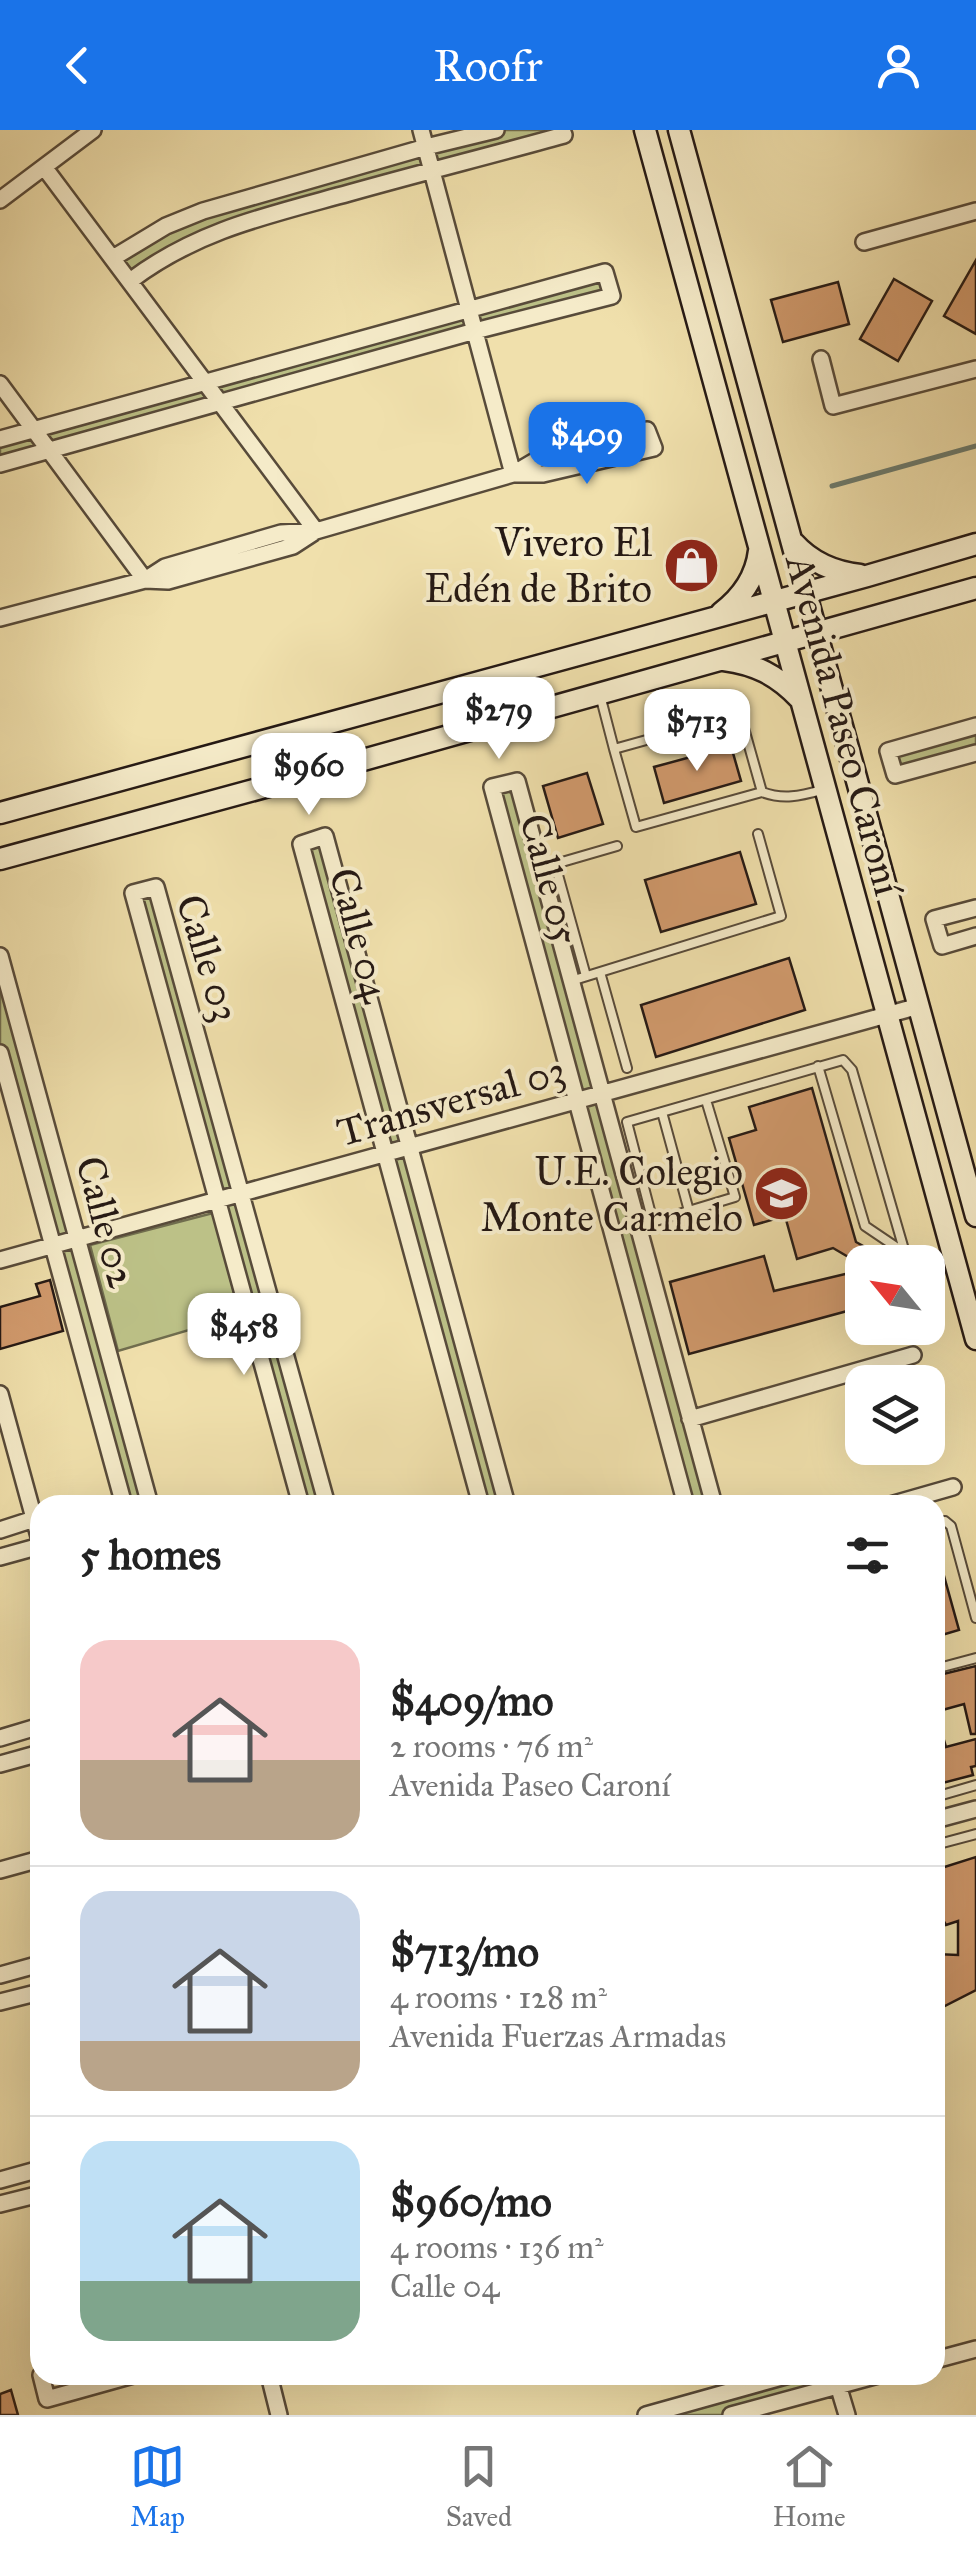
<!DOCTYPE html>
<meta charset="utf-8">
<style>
body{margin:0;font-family:"IM FELL Great Primer",serif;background:#f2f2f2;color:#222;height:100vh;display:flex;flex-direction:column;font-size:38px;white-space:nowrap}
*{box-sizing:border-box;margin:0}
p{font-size:32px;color:#767676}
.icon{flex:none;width:55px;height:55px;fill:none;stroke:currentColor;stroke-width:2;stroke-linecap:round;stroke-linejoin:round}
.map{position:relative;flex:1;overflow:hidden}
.panel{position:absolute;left:30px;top:1365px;width:915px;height:890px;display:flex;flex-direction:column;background:#fff;border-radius:30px;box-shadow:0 10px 40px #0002}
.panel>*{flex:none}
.needle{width:65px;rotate:300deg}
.buttons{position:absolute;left:845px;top:1115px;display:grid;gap:20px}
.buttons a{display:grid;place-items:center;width:100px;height:100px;border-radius:20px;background:#fff;box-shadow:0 10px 40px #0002;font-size:50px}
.price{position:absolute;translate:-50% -85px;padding:0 22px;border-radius:20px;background:#fff;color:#222;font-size:32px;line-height:65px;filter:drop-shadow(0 2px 5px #0008)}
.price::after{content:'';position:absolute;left:50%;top:60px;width:30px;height:22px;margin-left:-15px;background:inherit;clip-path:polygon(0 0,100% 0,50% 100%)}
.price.on{background:#1a73e8;color:#fff}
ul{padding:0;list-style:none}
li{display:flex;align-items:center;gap:30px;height:250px;padding:0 50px}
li+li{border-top:2px solid #e0e0e0}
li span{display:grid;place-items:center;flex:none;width:280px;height:200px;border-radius:30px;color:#555}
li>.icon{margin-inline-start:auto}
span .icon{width:120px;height:120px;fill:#fffc;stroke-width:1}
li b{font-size:42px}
h2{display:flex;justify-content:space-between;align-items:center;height:120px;padding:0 50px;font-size:42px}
header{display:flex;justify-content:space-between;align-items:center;height:130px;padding:0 50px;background:#1a73e8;color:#fff;font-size:45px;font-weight:600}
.tabs{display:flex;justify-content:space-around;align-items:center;height:140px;border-top:2px solid #e0e0e0;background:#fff;font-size:28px;color:#767676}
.tabs a{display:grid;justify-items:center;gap:5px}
.tabs .on{color:#1a73e8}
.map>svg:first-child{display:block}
</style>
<header><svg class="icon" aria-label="back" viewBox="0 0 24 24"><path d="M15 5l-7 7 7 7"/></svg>Roofr<svg class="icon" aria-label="person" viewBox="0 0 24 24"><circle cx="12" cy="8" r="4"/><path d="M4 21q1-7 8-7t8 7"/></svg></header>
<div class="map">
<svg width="976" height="2285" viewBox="0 0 976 2285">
<rect width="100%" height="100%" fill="#f0e0ac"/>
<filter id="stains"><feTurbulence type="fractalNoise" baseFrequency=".002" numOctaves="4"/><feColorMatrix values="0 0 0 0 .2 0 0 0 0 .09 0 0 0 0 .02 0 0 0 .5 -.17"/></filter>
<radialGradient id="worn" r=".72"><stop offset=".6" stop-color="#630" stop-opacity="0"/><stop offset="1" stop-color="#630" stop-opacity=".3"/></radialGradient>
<path fill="#bcc187" stroke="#706d4e" stroke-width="2.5" d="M496,0H562L216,102L129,150L113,129L166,96Z
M605,142L612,166L0,333V310Z
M976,596V623L895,645L888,621Z
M517,651L714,1375H686L492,657Z
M325,706L507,1375H481L301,714Z
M156,757L327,1375H301L133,763Z
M0,826L150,1375H124L0,923Z
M213,1083L240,1185L118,1221L90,1115Z
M789,2245H836L839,2255L731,2285H646Z"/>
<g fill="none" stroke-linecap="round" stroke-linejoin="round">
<path stroke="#6b7b6e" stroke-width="5" d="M832,356L976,316"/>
</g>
<path fill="#d19a6d" stroke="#251914" stroke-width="2.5" d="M976,130V204L944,186Z
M894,149L932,171L898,231L860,209Z
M838,152L849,194L783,212L771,170Z
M731,616L741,651L664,673L654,637Z
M587,643L603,694L558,708L543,656Z
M740,722L756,774L661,802L645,750Z
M789,828L805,880L656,927L641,875Z
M812,958L856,1112L892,1132H857L833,1118L797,1129L785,1086L754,1095L729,1008L756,1000L749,977Z
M764,1126L774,1161L862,1140V1177L689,1224L670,1152Z
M50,1150L63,1201L0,1219V1177L40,1166L36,1154Z
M935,1428H939L959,1500L935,1507Z
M976,1536V1604H971L964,1574L935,1582V1546Z
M935,1593H939L946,1617L976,1609V1636L971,1637L973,1645L935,1655Z
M976,1727V1860L935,1881V1824L958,1825V1791L946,1795L935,1777V1740Z
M11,2260L18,2285H0V2264Z"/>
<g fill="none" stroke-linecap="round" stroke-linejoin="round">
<defs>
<path id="lane" d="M600,565L614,619
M762,662L740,584L614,619L636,697L762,662C783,670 800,666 822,660
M600,842L627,938
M586,846L555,734L617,716
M571,851L781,786L758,704
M818,936L865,1096L905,1123
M662,982L689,1081
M653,1092L627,992L843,930L852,940L905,1123
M649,1093L735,1067L706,970
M935,1391H945L951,1396L976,1488
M935,1539L976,1528
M935,1667L976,1655
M935,1715L976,1704"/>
<path id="street" d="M421,0L513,344
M44,37L316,401
M0,70L93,0
M864,112L976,81
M113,128L166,96L203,81L426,17L496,0
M130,151C197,100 269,85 349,63C420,43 492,25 564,5L562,0
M821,229L833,276L976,239
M0,254L145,450
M0,309L605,142L612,166L475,201L0,334
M145,450L165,437L281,403L316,401L513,344L540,328L647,300L654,318L543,344H513
M0,488L145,450L168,451L293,416L313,403
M976,596L888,621L895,645L976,623
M976,778L934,789L942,816L976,806
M0,826L150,1375
M0,923L124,1375
M0,1130L919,876
M0,1264L40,1410
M690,1289L913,1225
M301,1375L133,763L156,757L327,1375
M481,1375L301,714L325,706L507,1375
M686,1375L492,657L517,651L714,1375
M890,1375L953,1357
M0,1400L34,1389
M0,1427L40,1416
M0,1608L40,1596
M0,1634L40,1623
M935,1690L976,1679
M0,1740L40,1729
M0,1845L40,1834
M0,1872L40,1862
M0,2050L40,2039
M0,2074L40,2064
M935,2230L976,2219
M41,2245L47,2269L133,2245
M269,2245L279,2285
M835,2245L847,2285
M646,2285L789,2245
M731,2285L878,2245"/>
<path id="secondary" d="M645,0L976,1209
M679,0L976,1086
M794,413C812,433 834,442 860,445
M721,483C742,467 756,447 759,421
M724,530C755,534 777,545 799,568
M0,683L867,446L976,414
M0,729L331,639L976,458"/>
</defs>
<use href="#lane" stroke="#584b3a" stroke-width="12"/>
<use href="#street" stroke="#584b3a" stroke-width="20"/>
<use href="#secondary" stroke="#251914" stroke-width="25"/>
<use href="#lane" stroke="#f5ebc9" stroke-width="8"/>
<use href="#street" stroke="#f5ebc9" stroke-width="15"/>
<use href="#secondary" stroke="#f5ebc9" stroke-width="20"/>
</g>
<defs>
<symbol id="shop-disc" viewBox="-11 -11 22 22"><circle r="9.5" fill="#8f2418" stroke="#f5ebc9"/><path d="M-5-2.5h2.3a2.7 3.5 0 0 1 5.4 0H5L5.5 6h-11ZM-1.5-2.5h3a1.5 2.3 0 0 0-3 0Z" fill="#fff"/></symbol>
<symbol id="school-disc" viewBox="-11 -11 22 22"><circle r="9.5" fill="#8f2418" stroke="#f5ebc9"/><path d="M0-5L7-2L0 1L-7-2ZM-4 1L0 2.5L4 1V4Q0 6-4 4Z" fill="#fff"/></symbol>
</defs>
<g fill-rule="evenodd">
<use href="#shop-disc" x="660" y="404" width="63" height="63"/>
<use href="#school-disc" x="750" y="1032" width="63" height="63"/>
</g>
<g text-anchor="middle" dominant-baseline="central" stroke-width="8" stroke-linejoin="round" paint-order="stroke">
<g font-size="40" fill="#251914" stroke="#f5ebc9" text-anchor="end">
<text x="652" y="412">Vivero El<tspan x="652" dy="46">Edén de Brito</tspan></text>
<text x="743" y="1041">U.E. Colegio<tspan x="743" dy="46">Monte Carmelo</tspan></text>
</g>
<g font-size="40" fill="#251914" stroke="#f5ebc9">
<text transform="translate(844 595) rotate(75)">Avenida Paseo Caroní</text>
<text transform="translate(550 749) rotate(75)">Calle 05</text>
<text transform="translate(360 805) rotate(75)">Calle 04</text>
<text transform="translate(208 828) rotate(73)">Calle 03</text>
<text transform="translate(451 971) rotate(-16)">Transversal 03</text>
<text transform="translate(106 1092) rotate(75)">Calle 02</text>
</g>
</g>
<rect width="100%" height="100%" filter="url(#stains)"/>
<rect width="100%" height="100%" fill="url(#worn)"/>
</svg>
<div class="buttons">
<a><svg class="needle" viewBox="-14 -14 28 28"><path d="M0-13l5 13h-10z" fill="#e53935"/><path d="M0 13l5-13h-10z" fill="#767676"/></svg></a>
<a><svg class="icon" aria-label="layers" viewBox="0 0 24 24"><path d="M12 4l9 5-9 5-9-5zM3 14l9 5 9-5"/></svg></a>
</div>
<b class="price on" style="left:587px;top:357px">$409</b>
<b class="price" style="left:499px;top:632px">$279</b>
<b class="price" style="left:697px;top:644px">$713</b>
<b class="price" style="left:309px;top:688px">$960</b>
<b class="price" style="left:244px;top:1248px">$458</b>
<section class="panel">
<h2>5 homes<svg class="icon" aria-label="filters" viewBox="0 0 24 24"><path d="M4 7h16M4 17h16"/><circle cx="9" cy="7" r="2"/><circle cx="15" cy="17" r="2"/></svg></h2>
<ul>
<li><span style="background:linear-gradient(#f6c9c9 60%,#b9a48a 0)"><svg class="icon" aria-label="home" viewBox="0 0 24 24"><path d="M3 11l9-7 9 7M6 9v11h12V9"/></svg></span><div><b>$409/mo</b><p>2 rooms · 76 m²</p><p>Avenida Paseo Caroní</p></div></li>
<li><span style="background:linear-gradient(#c9d6e8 75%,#b9a48a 0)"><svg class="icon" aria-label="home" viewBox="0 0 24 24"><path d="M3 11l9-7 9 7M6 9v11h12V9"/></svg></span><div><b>$713/mo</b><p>4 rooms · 128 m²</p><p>Avenida Fuerzas Armadas</p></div></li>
<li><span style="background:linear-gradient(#bfe0f5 70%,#7fa58c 0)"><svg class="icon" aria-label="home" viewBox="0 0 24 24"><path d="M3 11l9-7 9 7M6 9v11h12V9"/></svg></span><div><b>$960/mo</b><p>4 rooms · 136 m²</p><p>Calle 04</p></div></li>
</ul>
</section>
</div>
<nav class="tabs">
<a class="on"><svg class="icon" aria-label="map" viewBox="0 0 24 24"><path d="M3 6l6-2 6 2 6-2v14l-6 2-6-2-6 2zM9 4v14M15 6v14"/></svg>Map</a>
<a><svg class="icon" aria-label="saved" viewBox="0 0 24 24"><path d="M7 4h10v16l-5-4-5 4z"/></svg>Saved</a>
<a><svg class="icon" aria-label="home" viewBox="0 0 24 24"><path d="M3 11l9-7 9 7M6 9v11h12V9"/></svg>Home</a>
</nav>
